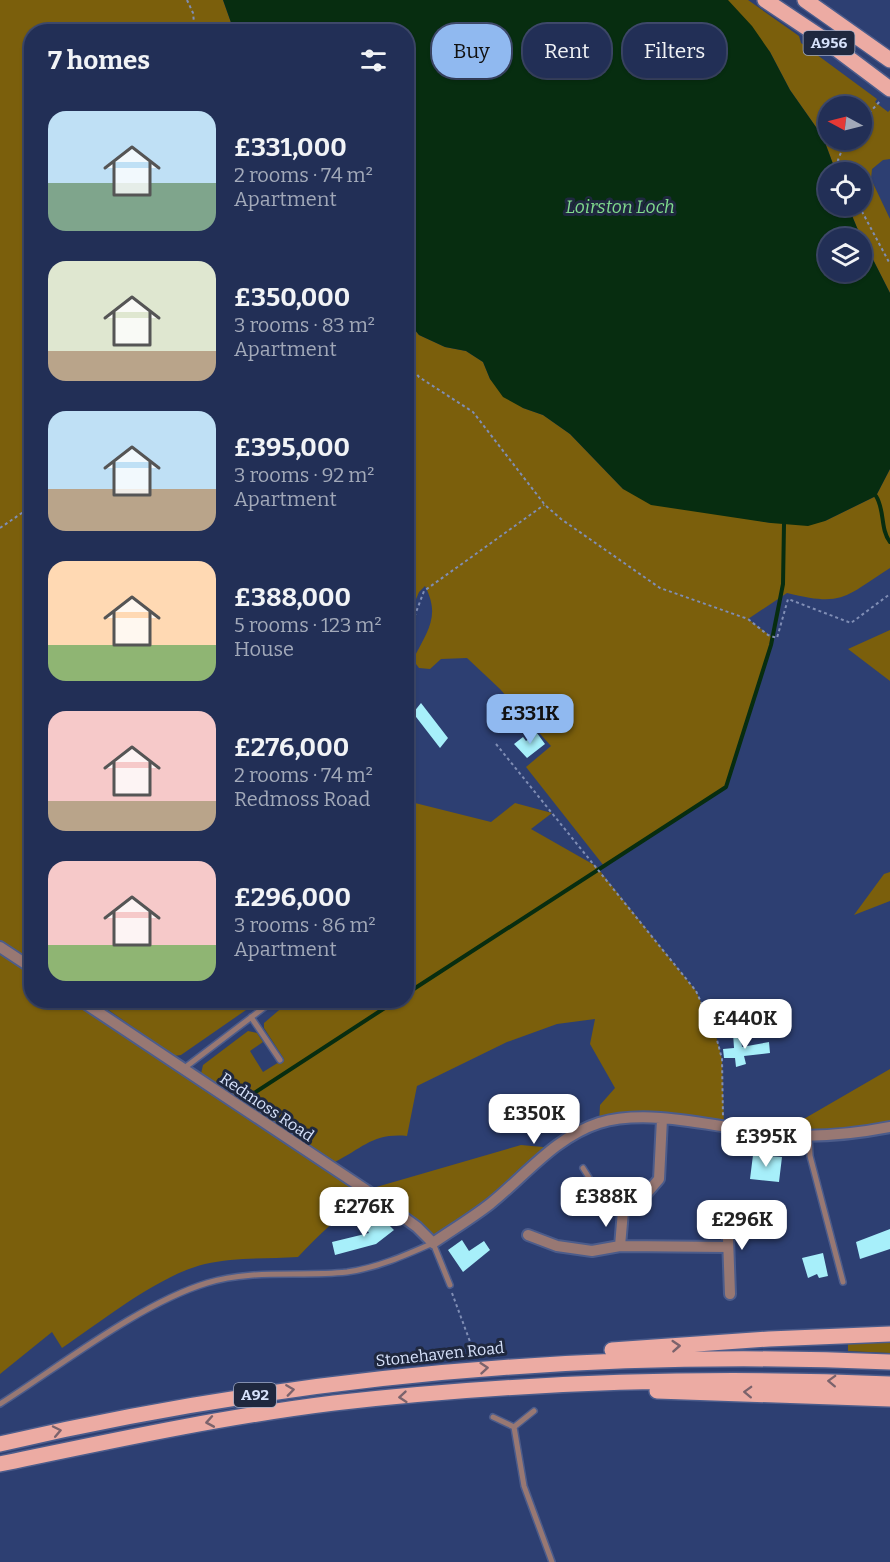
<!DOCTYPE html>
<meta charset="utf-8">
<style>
body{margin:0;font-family:Bitter,serif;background:#2a375c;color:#f1f3f6;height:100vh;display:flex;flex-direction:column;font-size:22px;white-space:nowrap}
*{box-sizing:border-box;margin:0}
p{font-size:20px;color:#a2a9b9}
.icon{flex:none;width:33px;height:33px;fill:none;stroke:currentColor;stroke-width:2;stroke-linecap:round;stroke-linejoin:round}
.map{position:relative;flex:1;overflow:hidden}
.details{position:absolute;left:24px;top:24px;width:390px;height:984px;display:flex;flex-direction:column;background:#222f56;border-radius:24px;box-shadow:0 2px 4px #0004,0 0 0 2px #3f4a6c}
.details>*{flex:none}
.top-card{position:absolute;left:432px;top:24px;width:368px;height:54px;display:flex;gap:12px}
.needle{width:39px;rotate:277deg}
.buttons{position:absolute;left:818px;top:96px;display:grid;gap:12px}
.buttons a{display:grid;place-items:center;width:54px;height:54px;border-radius:50%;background:#222f56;box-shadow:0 2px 4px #0004,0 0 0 2px #3f4a6c;font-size:30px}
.price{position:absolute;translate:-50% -51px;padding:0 14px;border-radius:12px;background:#fff;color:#222;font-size:20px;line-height:39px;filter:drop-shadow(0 2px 3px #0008)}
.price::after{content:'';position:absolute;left:50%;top:36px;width:18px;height:14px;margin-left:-9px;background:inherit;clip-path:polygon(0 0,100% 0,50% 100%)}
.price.current{background:#90b9f0;color:#111}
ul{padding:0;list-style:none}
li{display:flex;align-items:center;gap:18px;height:150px;padding:0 24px}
li span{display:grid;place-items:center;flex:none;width:168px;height:120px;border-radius:18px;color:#555}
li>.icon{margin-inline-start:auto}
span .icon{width:72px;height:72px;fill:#fffc;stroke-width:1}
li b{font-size:26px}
h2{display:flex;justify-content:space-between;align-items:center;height:72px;padding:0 24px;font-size:26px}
.tag{padding:0 21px;border-radius:24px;background:#222f56;box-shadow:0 2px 4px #0004,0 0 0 2px #3f4a6c;font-size:21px;line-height:54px}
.tag.current{background:#90b9f0;color:#111}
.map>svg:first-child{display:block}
</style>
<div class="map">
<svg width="890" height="1562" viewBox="0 0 890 1562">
<rect width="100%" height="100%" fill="#2d3f72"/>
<path fill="#7b5f0c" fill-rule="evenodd" d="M0,0H223L234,31L32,32L31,963L0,942Z
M727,0H748L799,36L801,43L877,99L875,102L888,112L890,110V159L883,160L872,169L871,179L890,219V293L858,230L848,206H861V172H836L823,137L790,90L770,52ZM828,106H861V140H828Z
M406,319L419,335L445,347L466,351L483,362L490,379L523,408L543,415L570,434L623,489L712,512L771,523L825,521L876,496L890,469V568C844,597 844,607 787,593L748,619L772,637L726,787L604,866L526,767L551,746L500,689L467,658L441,659L430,669L419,668L413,660C427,631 441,617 425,586L419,592L407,621Z
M890,630V681L848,649Z
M407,801L491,822L515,803L552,813L531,829L596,866L696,991L716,1036L722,1059L724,1128L662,1119L599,1123L600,1105L615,1088L590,1044L595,1019L557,1024L507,1042L417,1086L407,1136C373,1133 363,1148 335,1162L201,1074L203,1065L248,1031L257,1033L263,1042L250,1051L263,1072L284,1059L264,1028V1023L285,1005L282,1001L406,1000Z
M890,872V901L854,915L884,874Z
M0,953L31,974L32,1000L71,1001L362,1195C341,1216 318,1235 298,1257C268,1259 235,1257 205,1264C159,1275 102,1321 62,1348L52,1332L0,1374Z
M105,1001V1000L259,1001L181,1055L174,1056L100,1004Z
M890,1069V1127L805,1135L802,1120Z
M521,1145L554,1148L433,1243L366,1190Z
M890,1342V1353L848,1351V1343Z"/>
<path fill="#072d10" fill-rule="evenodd" d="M223,0H728L752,26L770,52L790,90L823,137L836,172H828V206H848L858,230L890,293V469L876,496L825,521L808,526L771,523L651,505L623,489L570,434L543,415L523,408L503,397L490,379L483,362L466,351L445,347L419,335L406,319V32L234,31ZM828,238H861V272H828Z"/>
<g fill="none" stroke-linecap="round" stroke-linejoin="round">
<path stroke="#072d10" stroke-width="4" d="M876,496C885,510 880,529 890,542
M406,994L726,787L771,645L783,584L784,524
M245,1099L397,1000"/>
</g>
<path fill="#a7effa" d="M421,703L448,738L440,748L413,713Z
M537,733L545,744L527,758L514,744L523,737L526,741Z
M740,1032L742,1047L769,1042L770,1053L744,1056L746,1064L736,1067L735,1058H724L723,1049L734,1048L733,1033Z
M753,1155L782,1157L779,1182L750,1179Z
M381,1217L394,1230L376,1244L335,1255L332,1242L369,1233L366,1228Z
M890,1229V1249L860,1259L856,1242Z
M462,1240L469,1251L484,1241L490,1250L463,1272L448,1250Z
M823,1253L828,1276L819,1278L817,1274L808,1278L802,1258Z"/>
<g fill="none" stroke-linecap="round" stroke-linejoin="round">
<defs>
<path id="lane" d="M251,1017L280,1060
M183,1069L274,1000
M809,1135L810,1156L843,1282
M583,1168L606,1205L622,1214
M0,1404C60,1366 141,1303 207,1283C252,1269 301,1277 347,1272C377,1268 406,1255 433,1243L450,1285
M493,1417L514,1427L524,1486L552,1562
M514,1427L534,1411"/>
<path id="street" d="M0,947L32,968
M80,1000L366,1190L417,1227L433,1243C452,1230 472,1218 490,1204C525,1176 555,1137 599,1123C651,1107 723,1129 776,1134C813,1138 854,1134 890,1127
M727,1210L730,1294
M528,1235L557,1246L592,1251L620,1246L727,1247
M620,1246L623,1211L647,1193L659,1179L662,1119"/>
<path id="primary" d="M765,0L822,38L890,89
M805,0L890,60
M612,1350L769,1339L890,1334
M657,1391L890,1399
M0,1444C292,1376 590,1349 890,1362
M0,1464C111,1441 221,1417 334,1403C519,1382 704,1376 890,1384"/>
</defs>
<use href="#lane" stroke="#4c5c8b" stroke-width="8"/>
<use href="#street" stroke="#4c5c8b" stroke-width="14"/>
<use href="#primary" stroke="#4c5c8b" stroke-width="18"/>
<path stroke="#808eb5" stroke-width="2" stroke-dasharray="3 3" stroke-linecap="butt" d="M187,0L193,13L195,32
M861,122L881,100
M844,172L838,160L846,140
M859,206L890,264
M406,361L419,377L473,412L545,505L561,519L660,588L748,619L768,635L777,638L788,599L851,623L890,594
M0,528L32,506
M406,639L424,591L544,505
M496,744L696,991L716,1036L722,1059L723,1116
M452,1293L472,1347"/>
<use href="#lane" stroke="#987873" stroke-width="5"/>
<use href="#street" stroke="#987873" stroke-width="10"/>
<use href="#primary" stroke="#ecaba3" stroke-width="15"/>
</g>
<defs><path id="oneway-chevron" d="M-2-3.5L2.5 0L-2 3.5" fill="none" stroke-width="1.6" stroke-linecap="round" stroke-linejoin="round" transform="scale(1.5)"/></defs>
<g stroke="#7b636c">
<use href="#oneway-chevron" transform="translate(676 1346) rotate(-4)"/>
<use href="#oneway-chevron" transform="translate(484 1368) rotate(-5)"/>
<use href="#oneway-chevron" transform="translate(832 1381) rotate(-178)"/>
<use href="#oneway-chevron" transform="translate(290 1390) rotate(-8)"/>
<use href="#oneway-chevron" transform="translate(748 1392) rotate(-178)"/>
<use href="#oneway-chevron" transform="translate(403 1397) rotate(175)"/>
<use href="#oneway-chevron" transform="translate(210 1422) rotate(170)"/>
<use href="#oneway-chevron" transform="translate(57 1431) rotate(-12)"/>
</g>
<g text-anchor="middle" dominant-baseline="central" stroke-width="6" stroke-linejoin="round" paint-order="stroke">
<g fill="#1f283f" stroke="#a0aac3" stroke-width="1.5">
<rect x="803.5" y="31" width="51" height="24" rx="4.5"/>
<rect x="234" y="1383" width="42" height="24" rx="4.5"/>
</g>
<g font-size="15" font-weight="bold" fill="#d7e2fb">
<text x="829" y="43">A956</text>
<text x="255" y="1395">A92</text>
</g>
<g font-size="16" fill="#d7e2fb" stroke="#1f283f">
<text transform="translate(267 1107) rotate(34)">Redmoss Road</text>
<text transform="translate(440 1354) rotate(-6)">Stonehaven Road</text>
</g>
<g font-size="18" font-style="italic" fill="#80db8d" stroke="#1f283f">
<text x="620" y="207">Loirston Loch</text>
</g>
</g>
</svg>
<div class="buttons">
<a><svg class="needle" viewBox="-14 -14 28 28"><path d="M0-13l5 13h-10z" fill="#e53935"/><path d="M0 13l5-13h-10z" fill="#a2a9b9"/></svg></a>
<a><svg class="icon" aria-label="locate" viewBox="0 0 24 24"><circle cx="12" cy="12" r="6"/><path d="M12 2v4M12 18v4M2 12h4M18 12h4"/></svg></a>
<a><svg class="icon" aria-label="layers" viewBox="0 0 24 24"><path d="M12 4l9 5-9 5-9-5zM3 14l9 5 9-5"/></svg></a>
</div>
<b class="price current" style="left:530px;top:745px">£331K</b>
<b class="price" style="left:745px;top:1050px">£440K</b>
<b class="price" style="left:534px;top:1145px">£350K</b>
<b class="price" style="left:766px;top:1168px">£395K</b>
<b class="price" style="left:606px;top:1228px">£388K</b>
<b class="price" style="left:364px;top:1238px">£276K</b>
<b class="price" style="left:742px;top:1251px">£296K</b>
<div class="top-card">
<a class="tag current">Buy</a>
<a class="tag">Rent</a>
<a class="tag">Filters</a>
</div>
<section class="details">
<h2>7 homes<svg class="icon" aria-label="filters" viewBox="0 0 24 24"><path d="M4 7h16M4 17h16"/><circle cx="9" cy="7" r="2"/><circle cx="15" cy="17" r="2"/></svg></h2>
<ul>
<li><span style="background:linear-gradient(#bfe0f5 60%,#7fa58c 0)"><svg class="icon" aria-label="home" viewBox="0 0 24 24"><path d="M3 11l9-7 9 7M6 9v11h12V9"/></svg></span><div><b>£331,000</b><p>2 rooms · 74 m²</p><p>Apartment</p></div></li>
<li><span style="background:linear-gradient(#dfe7d0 75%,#b9a48a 0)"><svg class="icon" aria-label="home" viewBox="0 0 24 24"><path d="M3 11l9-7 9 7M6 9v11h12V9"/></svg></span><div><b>£350,000</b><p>3 rooms · 83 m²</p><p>Apartment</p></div></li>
<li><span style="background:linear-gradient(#bfe0f5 65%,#b9a48a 0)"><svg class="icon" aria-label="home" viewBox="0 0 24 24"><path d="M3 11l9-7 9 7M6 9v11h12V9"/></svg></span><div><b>£395,000</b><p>3 rooms · 92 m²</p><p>Apartment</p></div></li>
<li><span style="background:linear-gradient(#ffd9b3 70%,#8fb573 0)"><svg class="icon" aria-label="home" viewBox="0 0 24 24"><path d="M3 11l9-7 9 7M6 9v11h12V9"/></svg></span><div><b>£388,000</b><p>5 rooms · 123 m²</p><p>House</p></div></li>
<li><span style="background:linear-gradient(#f6c9c9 75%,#b9a48a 0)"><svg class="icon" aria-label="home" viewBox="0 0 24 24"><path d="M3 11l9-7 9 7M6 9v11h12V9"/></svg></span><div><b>£276,000</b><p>2 rooms · 74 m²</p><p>Redmoss Road</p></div></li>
<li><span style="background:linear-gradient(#f6c9c9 70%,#8fb573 0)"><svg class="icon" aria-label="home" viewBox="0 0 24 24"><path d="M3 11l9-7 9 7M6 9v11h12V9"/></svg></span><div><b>£296,000</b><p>3 rooms · 86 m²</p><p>Apartment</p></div></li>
</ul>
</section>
</div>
